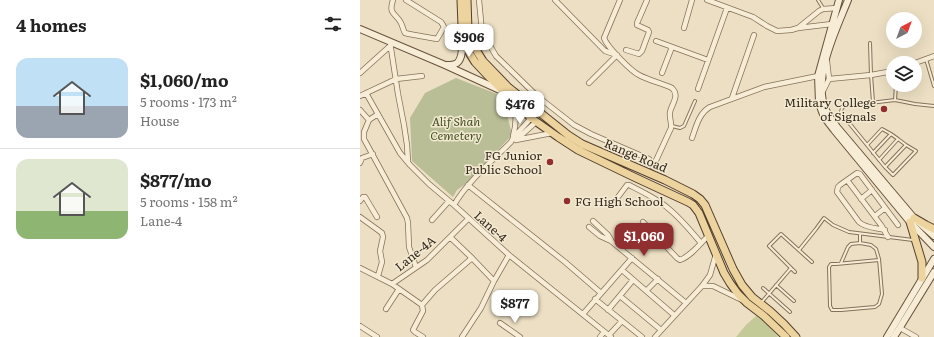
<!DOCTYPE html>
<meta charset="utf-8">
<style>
body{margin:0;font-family:Literata,serif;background:#f2f2f2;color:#222;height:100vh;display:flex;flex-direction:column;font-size:15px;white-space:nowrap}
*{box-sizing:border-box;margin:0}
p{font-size:13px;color:#767676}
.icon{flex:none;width:22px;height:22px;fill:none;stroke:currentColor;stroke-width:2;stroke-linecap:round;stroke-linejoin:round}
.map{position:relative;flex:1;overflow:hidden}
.details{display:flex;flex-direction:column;background:#fff;width:360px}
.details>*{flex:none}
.needle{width:26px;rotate:41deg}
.buttons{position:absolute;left:526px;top:12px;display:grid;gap:8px}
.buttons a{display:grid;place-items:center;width:36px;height:36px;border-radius:50%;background:#fff;box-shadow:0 4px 16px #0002;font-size:20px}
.price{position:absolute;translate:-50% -34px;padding:0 9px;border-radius:8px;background:#fff;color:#222;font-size:13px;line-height:26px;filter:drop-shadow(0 1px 2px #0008)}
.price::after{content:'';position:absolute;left:50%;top:24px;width:12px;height:9px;margin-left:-6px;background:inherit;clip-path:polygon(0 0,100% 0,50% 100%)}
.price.selected{background:#912e30;color:#fff}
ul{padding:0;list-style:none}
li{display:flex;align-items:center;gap:12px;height:100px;padding:0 16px}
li+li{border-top:1px solid #e0e0e0}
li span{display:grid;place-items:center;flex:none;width:112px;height:80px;border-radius:12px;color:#555}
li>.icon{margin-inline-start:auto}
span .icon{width:48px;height:48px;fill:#fffc;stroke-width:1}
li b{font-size:17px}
h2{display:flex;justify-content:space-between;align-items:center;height:48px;padding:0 16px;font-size:17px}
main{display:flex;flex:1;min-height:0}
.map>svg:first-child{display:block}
</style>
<main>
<section class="details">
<h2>4 homes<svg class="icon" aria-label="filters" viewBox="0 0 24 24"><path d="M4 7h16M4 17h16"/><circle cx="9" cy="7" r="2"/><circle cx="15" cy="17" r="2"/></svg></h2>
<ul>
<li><span style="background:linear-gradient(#bfe0f5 60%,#9aa5b1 0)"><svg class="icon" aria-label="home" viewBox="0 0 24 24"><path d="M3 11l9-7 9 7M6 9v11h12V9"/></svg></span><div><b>$1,060/mo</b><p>5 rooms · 173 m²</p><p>House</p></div></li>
<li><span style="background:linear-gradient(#dfe7d0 65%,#8fb573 0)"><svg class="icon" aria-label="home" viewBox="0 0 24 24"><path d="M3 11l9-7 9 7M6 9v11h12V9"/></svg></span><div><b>$877/mo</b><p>5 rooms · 158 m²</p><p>Lane-4</p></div></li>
</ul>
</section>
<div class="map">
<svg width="574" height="337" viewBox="0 0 574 337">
<rect width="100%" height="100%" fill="#ecdfc3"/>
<path fill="#c4c998" d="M396,316L406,322L418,337H376L386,325Z"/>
<path fill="#babe97" d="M96,78L137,94L145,106L152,135L107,183L97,190L93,197L52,161L50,118L65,93Z"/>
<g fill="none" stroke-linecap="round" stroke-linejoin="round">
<defs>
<path id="lane" d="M458,0L463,8
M510,43L511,75L513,102
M566,59L574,86
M535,100L536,85
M312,126L320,128L324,126L335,101
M507,145L522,129L531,134
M513,153L531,134L538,139
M519,160L538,139L546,145
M525,167L546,145L556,151L533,175L525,167L485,118L481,112L482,108L485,106L535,100L555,104L574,106
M500,234V243
M439,250L456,229L464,218L473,225L489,232L553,240
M481,263L488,247L491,244L500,243L511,245L516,249L519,259L522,294L519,304L515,307L481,310H472L470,306L469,267L471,264H476L519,260
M435,272L409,246L421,234L452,262
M416,285L434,301
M403,288L430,312
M401,303L431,268"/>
<path id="street" d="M33,0C28,15 36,13 41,23C43,27 43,30 45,33L49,34L77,39L84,27L83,25L81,22L46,0
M119,0L122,32L136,56L177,96L214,125L231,134L289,159
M195,0L245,51L257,55
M260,0L244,38C247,47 271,71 279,75C290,81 302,83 312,88C320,96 312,103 310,112C309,118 312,123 311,128L293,167
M347,0L393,17L407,26L417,31L431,30L438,28L459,11L463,9L477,8
M324,28L332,0
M438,28L472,24
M296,41L348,60
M30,42L38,94L44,125L47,145L48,162
M266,50L279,54L282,51L289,32L288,30L277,25V23L287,0
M467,61L469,79L511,75L533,71
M555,63L574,56
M0,73L30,46
M302,73L312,47
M229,83L257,55
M338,89L367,8
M463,91L469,79
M6,93L40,153L50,165L69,184L94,205
M0,96L36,79L62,76
M372,98L394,35
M153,100C156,115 157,122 153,136
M0,110L9,120
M18,114L9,120L4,132V139L47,218L48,223L49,247L56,267
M332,138C336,127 339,113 350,107L404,87L458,76
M156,140L192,133
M156,140L176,122
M0,163L2,158L13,154
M487,180L521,225L528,237
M108,185L205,262L241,293
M258,197L267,185H269C283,192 298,199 309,209C321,219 331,231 341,243
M501,199L512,190
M0,201L3,197H5L17,217
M515,216L525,208
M0,217L18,230L22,233L23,237L20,251L22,262L18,276
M72,220L89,201
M233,221L248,235L251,240
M283,222L317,258L320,260C331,256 340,244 348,236
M229,227L240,236L251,241L326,303
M525,230C517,228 505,228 499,222L477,192L478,187L480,185L497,173L500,174L538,225
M90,237L112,258L134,281
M149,255L251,337
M0,268L32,284L62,305
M262,270L314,315
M32,284L67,260L108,219
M342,286H353L382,300
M286,291L298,279
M260,296L301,330
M235,299L282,337
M26,309L39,289
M248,310L273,280
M223,314L272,258
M140,323L160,337
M0,326L17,337
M540,328L556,337
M249,335L262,321
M63,337L55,332L53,330L63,311L62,305L75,290L112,258
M102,337L121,308L134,281L149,255L94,205C107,182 132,161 151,142L153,138L171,118
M240,337L244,332
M295,337L342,286L350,275L356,254"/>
<path id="secondary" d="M479,0L458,76L459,102L461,109L464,117L474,130L550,222L574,247
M488,0C476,30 453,76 465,108C468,115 473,121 477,127L554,218L574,236
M0,29L85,65L142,91
M87,65C90,65 94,65 97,63C104,58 102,40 102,32
M527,337L574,259
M534,337L574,272"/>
<path id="primary" d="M101,0L102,26L107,48L110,54L115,62L129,77L171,118L198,137L218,150L274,177L328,202L333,205L339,213L364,273L370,283L378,294L387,303L404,316L426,337
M107,0L108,30L110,38L118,53L123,61L148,87L208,135L222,144L305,180L333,194L340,199L345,205L373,269L382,285L392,297L410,311L424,324L436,337
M554,218L566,225L574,229
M550,222L562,262V278"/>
</defs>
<use href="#lane" stroke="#85715b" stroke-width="4"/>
<use href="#street" stroke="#85715b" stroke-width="6"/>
<use href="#secondary" stroke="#67523e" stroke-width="8"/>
<use href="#primary" stroke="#533f2f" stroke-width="9"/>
<use href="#lane" stroke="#f7edd6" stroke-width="2"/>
<use href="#street" stroke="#f7edd6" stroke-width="4.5"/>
<use href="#secondary" stroke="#f7edd6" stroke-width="6"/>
<use href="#primary" stroke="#edd39d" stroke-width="7"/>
</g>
<g fill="#912e30" stroke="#f3ead2" stroke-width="1.5">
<circle cx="524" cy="109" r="4"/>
<circle cx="190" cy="162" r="4"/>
<circle cx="207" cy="201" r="4"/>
</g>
<g text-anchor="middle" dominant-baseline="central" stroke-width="3" stroke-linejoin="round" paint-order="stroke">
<g font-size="12" fill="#36291e" stroke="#f3ead2" text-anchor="end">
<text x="516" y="102">Military College<tspan x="516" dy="14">of Signals</tspan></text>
<text x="182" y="155">FG Junior<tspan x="182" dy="14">Public School</tspan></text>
<text x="215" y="201" text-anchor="start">FG High School</text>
</g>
<g font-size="12" font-style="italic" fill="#465126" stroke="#f3ead2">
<text x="96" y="121">Alif Shah<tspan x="96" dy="14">Cemetery</tspan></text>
</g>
<g font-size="12" fill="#36291e" stroke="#f3ead2">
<text transform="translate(276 155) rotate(23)">Range Road</text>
<text transform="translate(131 226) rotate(42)">Lane-4</text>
<text transform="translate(55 253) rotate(-39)">Lane-4A</text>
</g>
</g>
</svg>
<div class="buttons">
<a><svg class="needle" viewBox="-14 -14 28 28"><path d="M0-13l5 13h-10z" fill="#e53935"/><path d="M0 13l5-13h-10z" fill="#767676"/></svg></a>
<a><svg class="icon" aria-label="layers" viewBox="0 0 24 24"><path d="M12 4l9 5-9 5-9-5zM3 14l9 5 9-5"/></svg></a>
</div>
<b class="price" style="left:109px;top:58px">$906</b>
<b class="price" style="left:160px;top:125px">$476</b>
<b class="price selected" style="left:284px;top:257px">$1,060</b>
<b class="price" style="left:155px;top:324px">$877</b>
</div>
</main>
